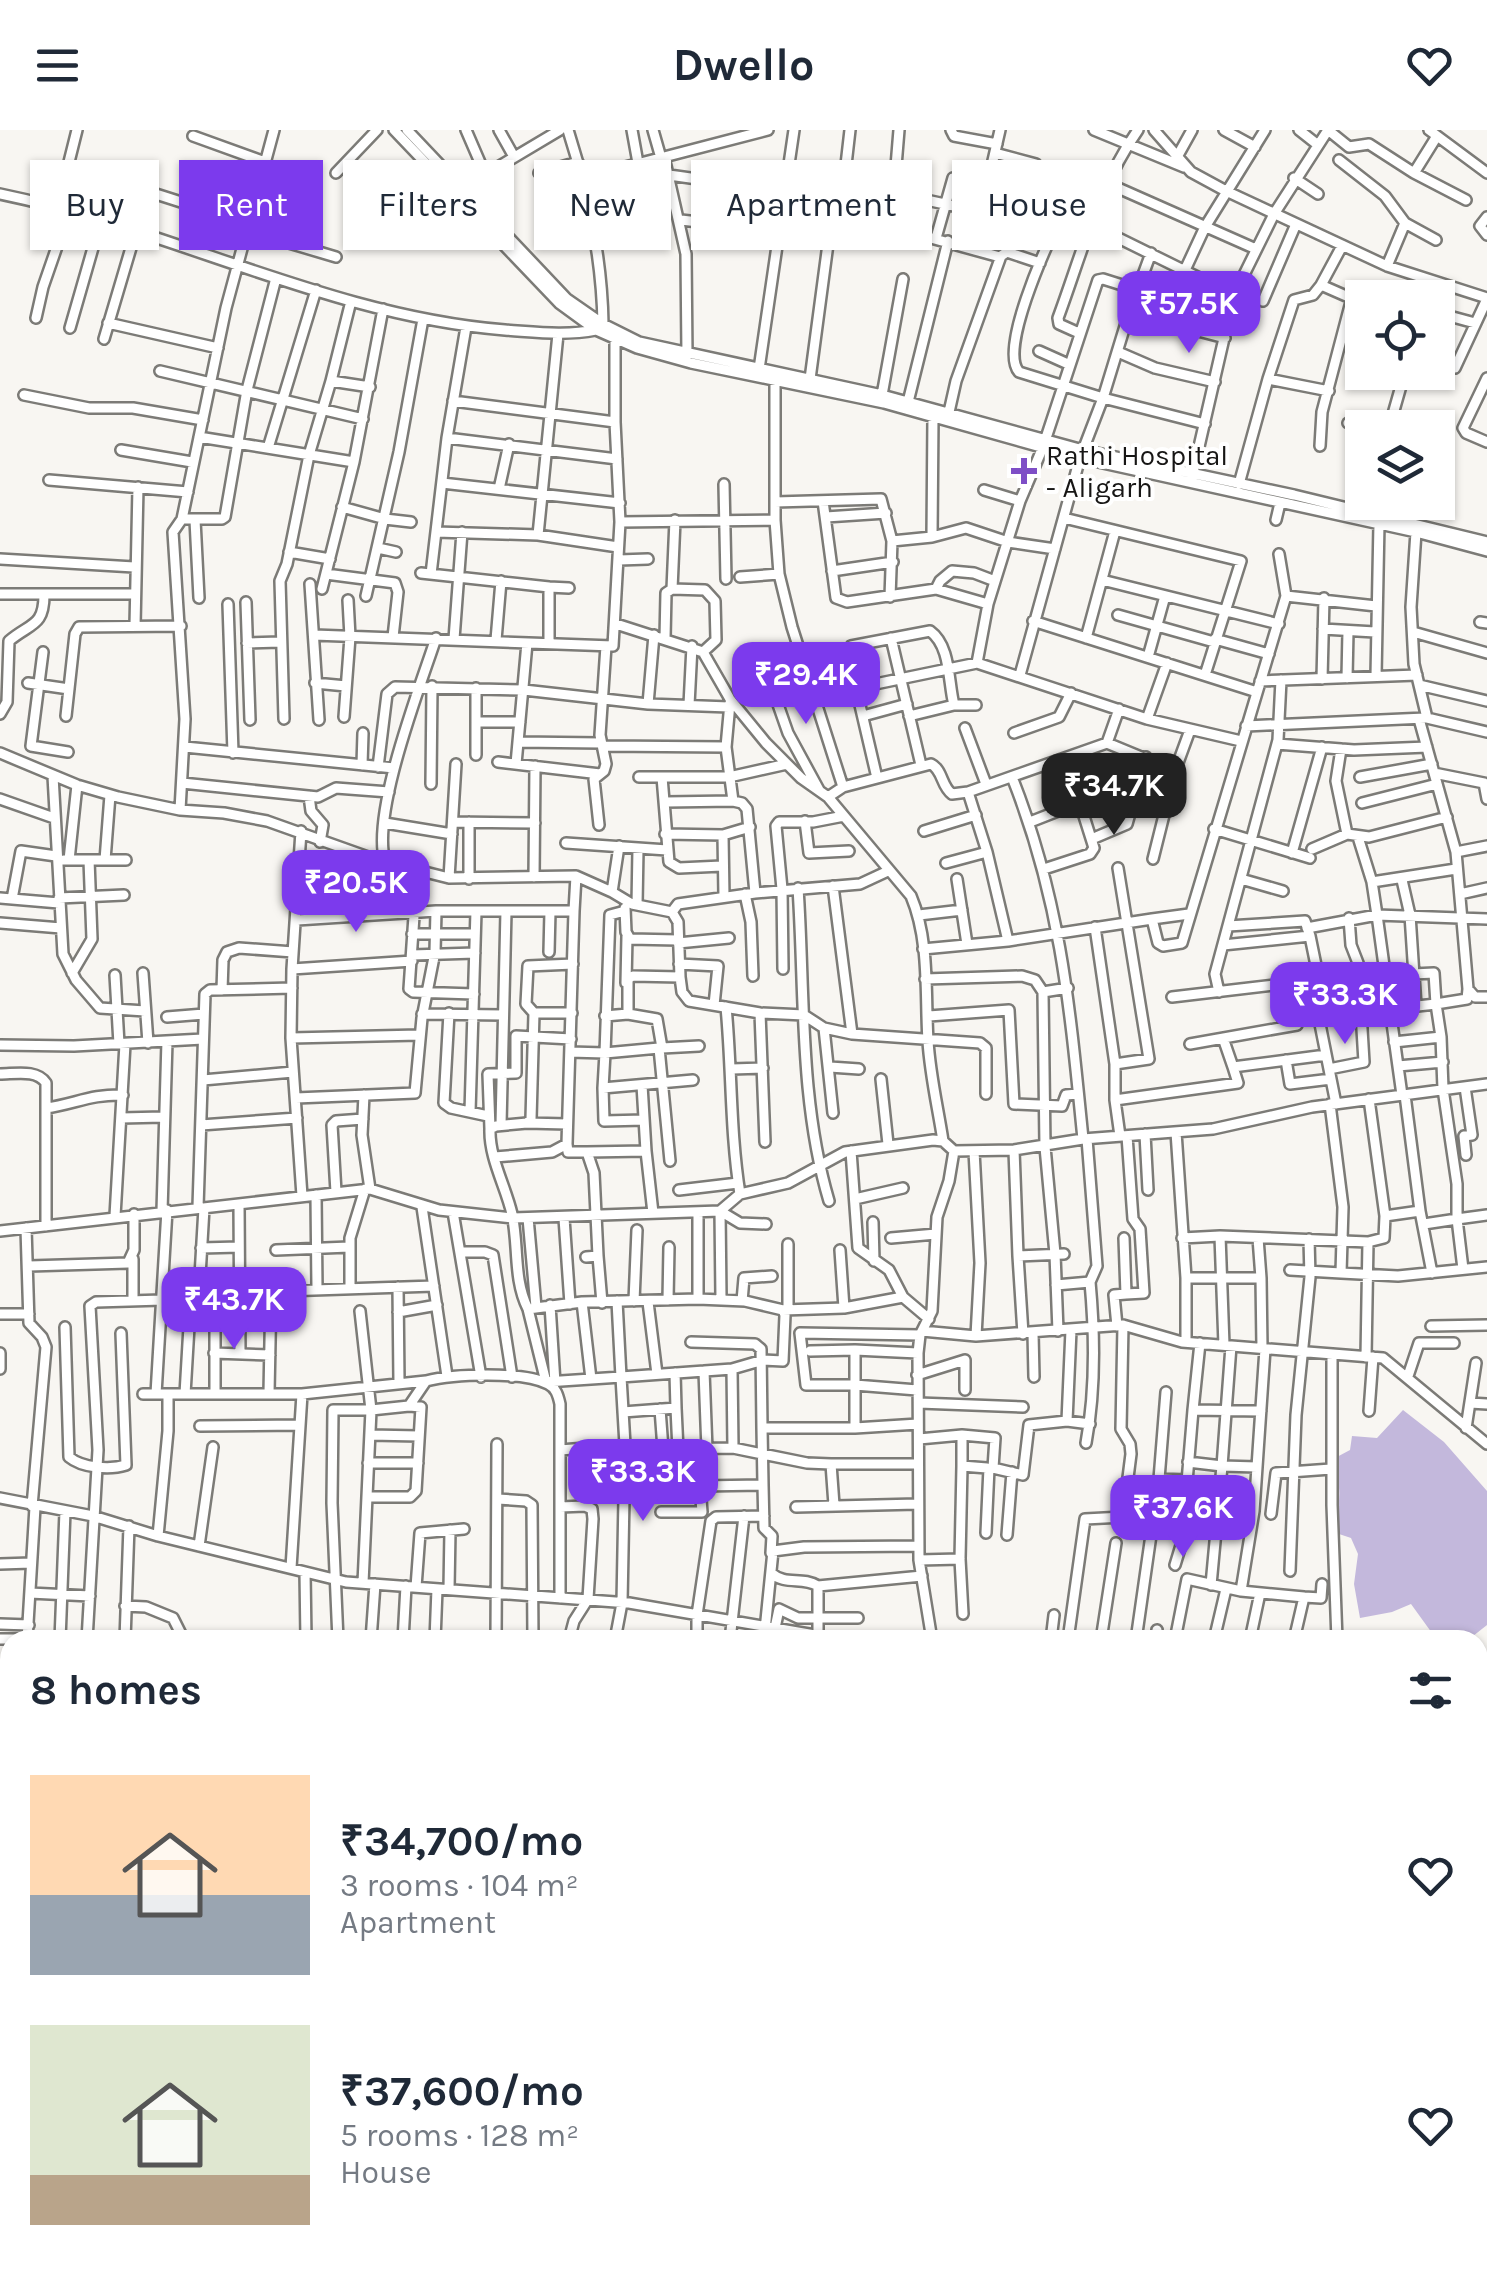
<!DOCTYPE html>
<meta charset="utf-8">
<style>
body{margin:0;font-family:Karla,sans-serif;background:#f6f6f7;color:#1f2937;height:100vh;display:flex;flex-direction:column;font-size:38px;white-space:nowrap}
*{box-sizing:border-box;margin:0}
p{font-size:32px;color:#747a83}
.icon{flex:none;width:55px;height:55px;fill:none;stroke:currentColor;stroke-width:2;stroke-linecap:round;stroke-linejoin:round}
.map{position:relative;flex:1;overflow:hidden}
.side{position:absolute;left:0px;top:1500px;width:1488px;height:642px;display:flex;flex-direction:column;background:#fff;border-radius:30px 30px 0 0;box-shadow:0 2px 8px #0004}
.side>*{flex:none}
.banner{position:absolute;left:30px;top:30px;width:1428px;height:90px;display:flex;gap:20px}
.fabs{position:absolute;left:1345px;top:150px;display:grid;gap:20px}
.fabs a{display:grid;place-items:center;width:110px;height:110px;border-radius:0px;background:#fff;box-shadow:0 2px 8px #0004;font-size:50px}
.price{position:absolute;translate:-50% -85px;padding:0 22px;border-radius:20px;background:#7c3aed;color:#fff;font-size:32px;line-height:65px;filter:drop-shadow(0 2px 5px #0008)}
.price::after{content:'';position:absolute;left:50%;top:60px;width:30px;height:22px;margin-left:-15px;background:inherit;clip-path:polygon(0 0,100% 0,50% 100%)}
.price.selected{background:#222;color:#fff}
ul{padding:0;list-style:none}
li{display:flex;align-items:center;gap:30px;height:250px;padding:0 30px}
li span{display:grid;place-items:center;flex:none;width:280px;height:200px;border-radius:0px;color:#555}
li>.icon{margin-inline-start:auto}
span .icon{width:120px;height:120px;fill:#fffc;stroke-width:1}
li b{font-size:42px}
h2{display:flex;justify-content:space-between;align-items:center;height:120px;padding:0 30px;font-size:42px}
.chip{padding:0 35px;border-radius:0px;background:#fff;box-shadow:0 2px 8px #0004;font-size:35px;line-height:90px}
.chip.selected{background:#7c3aed;color:#fff}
header{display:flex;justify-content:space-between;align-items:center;height:130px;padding:0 30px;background:#fff;font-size:45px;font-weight:700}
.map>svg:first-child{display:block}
</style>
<header><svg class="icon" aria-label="menu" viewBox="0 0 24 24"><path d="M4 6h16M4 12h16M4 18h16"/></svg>Dwello<svg class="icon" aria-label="heart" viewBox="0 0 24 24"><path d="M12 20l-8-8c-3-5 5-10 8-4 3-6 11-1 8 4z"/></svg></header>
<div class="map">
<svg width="1487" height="2141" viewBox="0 0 1487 2141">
<rect width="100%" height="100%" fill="#f8f6f2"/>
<path fill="#c3b8dc" d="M1403,1280L1444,1312L1487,1361V1495L1468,1510H1437L1411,1474L1392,1482L1360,1488L1354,1454L1358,1424L1351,1408L1339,1404C1335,1386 1342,1368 1338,1352C1336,1342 1333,1339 1335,1328L1350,1320L1352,1306L1377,1308Z
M950,2132H1252L1256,2141H926Z"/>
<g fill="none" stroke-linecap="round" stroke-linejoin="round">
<defs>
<path id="minor" d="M394,0L559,173L596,200L637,218L691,233L884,273L1080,328L1416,402L1487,421
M407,0L567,169L603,194L639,212L882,265L1083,320L1294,365L1487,412
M466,0L485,44
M499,0L513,25
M568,0C588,62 602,129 603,194
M632,0L638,33
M653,0L661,28
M899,0L891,97L1000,127
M951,0L954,6L997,14
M1094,0L1184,37
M1154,0L1191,42L1226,61L1387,136L1487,168
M1224,0L1255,17
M1299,0L1318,15
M1429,0L1487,43
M193,6L265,32
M1437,6L1414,43L1466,70
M995,23L1036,34
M1177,27L1192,0
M1339,30L1385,66L1405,93
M336,43L377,0
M539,43L578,32
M93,44L247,93
M669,45L783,61L839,65L843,61L850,0
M582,48L664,27
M1294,48L1318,64
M1038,51L1101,72
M1109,54L1256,119
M459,55L471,53L560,0
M894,63L1014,89
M0,64C171,99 330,186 505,200C536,202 565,206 596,200
M58,76L77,0
M1487,87L1480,96L1487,105
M681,90L777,101
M1058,92C1045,119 999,220 1019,242L1103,268L1129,183L1225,208
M1092,95L1234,165
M245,100L336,127
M936,108L953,48L1027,63
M1342,116L1321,155L1362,173
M973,118L1000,0
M1387,136L1405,93L1436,110
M1425,168L1430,152
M1263,171L1296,94
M1129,183L1151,123
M1438,183L1475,193
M36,188L43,157L70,79
M108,193L218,218
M1170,194L1185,140L1205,97L1265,0
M70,198L101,90
M1079,203L1059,194L1058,188C1081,126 1099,55 1138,0
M104,209L136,101
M1039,221L1068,234
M1118,222L1155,238L1215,252
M687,225L686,124L664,27L768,0
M1438,233L1455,238L1487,169
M759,239L794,0
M160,241L363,289
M1487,248L1463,298L1466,303L1487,312
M810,249L830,99
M1268,249L1329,261
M331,251L351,171
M775,252V390L779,444L792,497L843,657
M24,265L89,278H133L203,290
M882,265L903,149
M453,271L615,292
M908,272L948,111
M949,282L956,251L1001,126L1007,122L1040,133
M1348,293L1362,298
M1389,298L1405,242
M199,307L354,332L383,179
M447,308L617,329
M1320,316L1322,282L1352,168
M268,318L316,160
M121,320L192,332
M1192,347L1234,165L1274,84L1328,0L1349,17L1369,14L1414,43
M49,350L188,362
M442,353L620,373
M724,354L726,449
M1239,354L1268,249L1294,170L1313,165L1321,155
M499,359L509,314
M984,360L1020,371L988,474
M823,371L836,468L847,472L936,459L988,474L977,533
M1020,371L1043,317L1098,150L1103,149L1138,160L1178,165
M775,372L881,369L892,411
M342,377L385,389L411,392
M826,387L886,383
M1064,388L1241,431L1205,545
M182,389H222L225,387L247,260L276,148
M195,390L199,468
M1276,390L1280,373
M620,392L775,390
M436,402L538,405L618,417
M1416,402L1411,477L1414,534L1427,588L1487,602
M538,405L558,204
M932,407L933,286
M378,418L396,422
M289,422L330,429
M0,429L134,437
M619,430L648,429
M832,441L893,432
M421,443L549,457V513
M326,444L395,453L398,462L393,507
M431,444L447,308L466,197
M740,447L779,444
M1102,450L1279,494
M310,454L319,590
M549,457L569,458
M322,459L354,332
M672,459L675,390
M936,459L940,451L952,441L974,443L995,451
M0,464H135
M366,466L399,322L423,189
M1286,466L1376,476
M890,467L892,411L932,407L966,398L1008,412L1055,419
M246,472L250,590
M228,474L233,623
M1118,485L1214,512
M1033,491L1257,562
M1480,492L1487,493
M616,494L703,522L730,569L766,613L801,648L828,667L911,766C930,811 925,864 928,911C930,945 938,978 943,1011
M135,496L138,357
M1323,499L1375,502
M1413,502L1487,523
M314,505L613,516L620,392L615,292V210
M436,508C419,560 371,683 385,732L449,748L576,746L612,762
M665,508L666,463L672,459L705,460L715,471L716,510L703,522
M891,508L921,635
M1086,508L1115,401
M454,509L462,402
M1215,509L1269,524
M496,510L501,451
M247,513L280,512
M43,522L31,616L68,622
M1148,527L1165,466
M767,543L788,603L819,660
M1020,545L1080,328L1103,268L1205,294
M1376,546L1379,393
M1347,548L1348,501
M1322,549L1324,468
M1260,551L1417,545
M28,553L69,559
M315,553L346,556
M1419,555L1487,571
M476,558V625
M856,558L846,526L851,516L930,501C951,516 948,552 954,575H976
M730,573L726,617L733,671L742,673L747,679L755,763L860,754L888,741
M648,574L654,505
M689,575L692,516
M0,584L7,572L9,511C30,493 44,497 44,465
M66,586L75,504L79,497L181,496
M863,586L907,574
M909,586L954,575
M344,587L350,507L348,470
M284,589L280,451L287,434L309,325L331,251L370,257
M1147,589L1167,533
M1419,589L1456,722L1468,859
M476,592H520
M1246,596L1425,588
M965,598L986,654
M1014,603L1059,587L1071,563
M518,612L601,613
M1107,613L1119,579
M1277,614L1354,620L1427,617
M603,616L726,617
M185,617L394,638
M1341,619L1336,651L1347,704
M0,623L77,655L118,667L180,680L224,683L267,691L385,733
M498,632L600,644
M516,634L527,513
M362,635L363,603
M378,637L387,564L395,557L524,560L648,574L729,577
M1434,643L1484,653L1487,669
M53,646L63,824L76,850L100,878L145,881
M639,647H729L787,634
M662,647L669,732L679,738L722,736
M1012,647C1061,771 1070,879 1083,1009
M1360,647L1432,634
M877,648L856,558L977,533L1147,589L1241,611
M182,653L318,667L336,658L389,662
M431,654L432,556
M968,662L987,722L1008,811
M309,666L311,681L323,695L320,712
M828,667L843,657L931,634C943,640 941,656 952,664L968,662L1107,613L1175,641L1190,600
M0,669L54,688
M666,672L733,671
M1362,673L1437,654
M180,680L185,589L173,402L182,389L226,178L274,0
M805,691L809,723L849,721
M453,692L535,693
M469,692V749
M1030,692L1081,672
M385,693L452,704
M599,695L594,649L604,641L606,634L600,605L606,516
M1214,699L1310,728
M301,701L292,839L291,908L302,1066
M924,701L976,685
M665,704L723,705L750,697
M723,705L724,767
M1358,707L1372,752
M1094,708L1127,694L1146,627
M566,713L667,720
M619,716L612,762L632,774L672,782L678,792L680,847L633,846L628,849V884
M1312,719L1347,704L1369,707L1447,687
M1456,722L1487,716
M1292,723L1322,617
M1153,729L1175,641
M64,730H126
M69,730L77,655
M105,730L110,665
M946,733L987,722
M1044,739L1090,724L1094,718L1066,629
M417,742L409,859L413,862L474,864
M534,747L535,636
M449,748L456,634
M957,749L967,814
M1241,749L1283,761
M1402,750L1410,785L1416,876
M833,756L852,904
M798,758C805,862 799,970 829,1071
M745,764L751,792L753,846
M1460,764L1487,758
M0,768L59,773
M59,768L124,765
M12,769L21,721L56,726
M637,775L638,719
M625,778L626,802L630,809L678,810
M574,781L576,746
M625,781L610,785L605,923L659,918
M672,782L678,774L755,763
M919,785L962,780
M1152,789L1189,784
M297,790L436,781H574L567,1014L568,1022H587L594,1043L598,1126L586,1127
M0,793L61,798
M1095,797L1115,934V970
M1307,798L1377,785L1372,752L1456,739
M412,804H475
M1310,806L1319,850
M678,813L729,808
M1223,815L1310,806L1305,791L1228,796
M923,819L1008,811L1152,789L1158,813L1163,816L1182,813L1286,466L1279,424
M549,822L550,781
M412,825L475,823
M679,834L718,836L714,875
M292,839L412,831
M783,839L782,759L776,696L779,692H813L844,686
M72,843L92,809L89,730
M143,843L148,913
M1413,844L1434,843L1436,874L1390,879L1377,785L1487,789
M115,845L119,914
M680,847L682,862L689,871L760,883L804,885L824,898L852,904L980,913L986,918V964
M925,849L1022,846L1035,850L1043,862L1068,858
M626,853L627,806
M1277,855L1284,897
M222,860L223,830L227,822L239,818L293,822
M1043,862L1045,1017L1055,1124L1058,1201
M1219,862L1215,844L1278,610L1281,550
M1172,867L1334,848
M1315,869L1336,974
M726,877C732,939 730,1002 740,1064
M1390,879L1402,965
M449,883L444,973L451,978L488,986
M534,883L526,874L528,836L573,834
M760,883L765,1012
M422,884L503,885
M605,886L628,884L657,889L662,918H659L670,1031
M929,886L1009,880L1014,974L1062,976L1066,965L1078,964
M167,887L204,884
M824,898L833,983
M1441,907L1436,874L1467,869L1468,859L1475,867H1487
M291,908L419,905
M1223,908L1233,937
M1394,912L1441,907L1443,959L1457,1054V1089L1424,1094
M1190,914L1297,895
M0,915L74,916L203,909
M662,918L699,916
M570,922L605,923L603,958L693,950
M1286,930L1290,954L1331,949
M1115,934L1149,929L1118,738
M1398,936L1443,932
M830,937L859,939
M732,939L763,938
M1329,939L1364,932L1358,833L1351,815L1349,788
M0,944C15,944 37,939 46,953V1096
M881,949L888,1014
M203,950L293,942
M642,955L646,1021
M1465,957L1472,1005L1464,1006L1466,1025
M603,958L604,991L644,990
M364,965L362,1005L370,1059
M296,968L415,963L422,888L435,822L436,781
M1369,969L1385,1086L1420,1081L1405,965
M1330,974L1343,1077L1341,1143L1398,1146L1487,1137
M46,978C75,974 91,964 123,965
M470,982L476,781
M121,988L163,987
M527,993L567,994
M201,995L297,988
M501,995L506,781
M490,999L488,944L516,943V906L571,909
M1176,1002L1186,1148V1212
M1145,1004L1148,1060
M1120,1006L1115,970L1238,953L1233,937L1326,925
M1087,1009L1097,1136L1090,1152
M1014,1020L1018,1126
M851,1021L858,1118L889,1140L903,1167
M974,1021L980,1133L976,1206
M587,1022L646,1021L653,1083
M495,1027L552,1022L567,1014
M679,1060L738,1053
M336,1062L332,995L336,991L363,989
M316,1065L317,1159
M855,1069L903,1058
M239,1074L240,1223
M198,1077L205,864L210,860L292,858
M422,1077L447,1246
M162,1081L167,911
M720,1081L721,1168
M720,1081L740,1093L766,1094
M1420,1081L1432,1143
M453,1082L481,1247
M115,1086L125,914
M528,1088L536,1177
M564,1088L570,1174
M873,1092L874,1131
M26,1098L29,1193L42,1207L46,1217L32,1376
M0,1101L370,1059L439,1080L513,1088L720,1081L740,1064L788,1053L845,1022L933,1010L943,1011L954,1021L1014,1020L1083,1009L1213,999L1312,977L1487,954
M1220,1106L1224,1215
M891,1108L936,1104
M1182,1108L1220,1106L1368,1112L1384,1108L1385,1086
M1258,1108L1261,1148
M201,1118L239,1117
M276,1120L349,1117
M840,1120L844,1178
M460,1122H485L493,1125L512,1247
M598,1126L602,1173
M133,1129V1171
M29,1136L128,1133L134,1120V1084
M1463,1139L1457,1089L1487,1085
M1290,1140L1341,1143
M1186,1148H1261L1262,1218
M1056,1155L1090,1152C1095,1206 1096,1259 1086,1313
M398,1157L399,1253
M350,1158V1108L365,1059
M199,1163L204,1078
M1126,1164L1144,1163L1140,1099L1133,1089L1127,1006
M162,1165L434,1156
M698,1169L745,1171L783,1180L785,1185L783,1231L763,1230L732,1239L733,1318
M668,1170L669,1117
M634,1171L637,1100
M742,1171L744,1148L772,1146
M582,1172L591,1249L546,1252L528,1179L582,1172L698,1169V1082
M648,1172L657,1244
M550,1175L555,1253
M788,1178V1114
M528,1179C513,1149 519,1116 512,1084C506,1057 489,1028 490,999L496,996L527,993L531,989L534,883H572
M783,1180L844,1178L903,1167L929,1189
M398,1182L437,1175
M0,1184H29
M1117,1196L1114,1165L1126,1164L1124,1108
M1431,1196L1487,1195
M65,1197L69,1327C82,1338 110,1340 126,1335L121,1203
M922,1201L976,1206L1123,1195L1182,1212L1383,1228L1487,1314
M1033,1203L1034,1247
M1023,1204L1018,1126L1064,1124
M691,1212L755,1214L761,1219L762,1298
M855,1220V1255H806L800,1203L920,1205
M810,1221L855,1220L918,1223
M0,1223V1239
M214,1223L270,1225
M1332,1224V1375L1337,1510
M1366,1227L1368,1112
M704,1241L707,1320
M917,1245L965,1230V1260
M1408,1246L1419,1213H1454
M591,1249L621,1247L617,1171
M1166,1262L1159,1349L1187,1350
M215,1263V1182
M269,1263L271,1161
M143,1264H302L426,1251
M156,1264L167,1080
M185,1264L191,1163
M919,1273L1023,1277
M1470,1273L1487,1274
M676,1278L678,1320
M660,1279L663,1319L733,1318L807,1333L831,1334
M1193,1280L1200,1213
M1369,1281L1373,1227
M623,1282L676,1278L675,1243
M1067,1291L1071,1200
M200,1296L300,1295
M855,1298V1255L917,1260
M1466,1298L1476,1233
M370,1305L419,1306
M962,1305V1336
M919,1309L962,1305L995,1308L993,1338L1023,1345L1029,1295L1067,1291L1090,1294
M560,1320L625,1315L621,1247L732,1239
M697,1320L700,1356
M1188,1332L1222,1336L1231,1216
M368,1333H418
M1257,1337L1254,1381L1241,1461L1304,1467
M763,1355L764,1398L772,1406L771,1423
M368,1367H410L416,1361L421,1277L409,1276
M0,1368L93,1386L158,1406L346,1452L629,1473L844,1510
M498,1369L526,1371L532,1375L533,1510
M834,1375L831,1334H918
M560,1377L585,1376L592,1379L593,1389L588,1469L574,1491L569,1510
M796,1377L917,1374
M661,1382H702L700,1356L763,1355L762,1298H855L918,1294
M1271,1384L1276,1343L1331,1339
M1123,1387L1131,1324L1130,1314L1121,1299L1123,1195
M986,1403L989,1338
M1007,1405L1012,1342
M158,1406L168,1301V1264
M199,1416L213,1317
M919,1430L960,1429
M0,1434L31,1433
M1175,1435L1182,1412L1193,1280L1261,1281
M291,1438L302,1264
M1290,1441L1296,1285L1310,1147L1309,1109
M305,1442L306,1510
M771,1443C786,1456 802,1446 818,1456V1506
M363,1453L371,1280L409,1276L426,1251C453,1244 522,1241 548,1254C556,1258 558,1265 560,1274V1468
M1211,1455L1222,1336L1257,1337L1265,1219
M818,1456L922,1446
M416,1457L420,1403L464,1399
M449,1459L450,1400
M30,1463L90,1466
M125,1476L146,1477L173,1488L184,1510
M963,1484L960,1429L962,1336L987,1338
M0,1494L29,1495
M775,1498L779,1479L798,1488H858
M0,1509H27
M27,1510L35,1377
M60,1510L65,1381
M87,1510L98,1320L90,1176L96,1172L162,1170
M125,1510L129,1396
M338,1510L332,1373L333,1280H371L360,1181
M371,1510L375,1454
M403,1510L406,1456
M435,1510L437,1459
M496,1510L497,1314
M615,1510L622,1473L625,1315
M697,1510V1485L711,1391L716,1387L764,1386
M730,1510L744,1386
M764,1510L773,1421L804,1417L919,1416
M932,1510L919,1430L918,1223L920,1205L932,1181L937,1087L949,1051L954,1021
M1051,1510L1054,1485
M1068,1510L1085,1389L1123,1387L1129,1392L1151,1393
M1101,1510L1116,1413
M1136,1510L1159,1349
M1156,1510L1157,1500
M1175,1510L1187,1449L1241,1461
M1214,1510L1226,1459
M1250,1510L1260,1463
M1294,1510L1304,1467L1321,1468L1322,1454
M1478,1556L1487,1549
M1478,1598L1487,1657
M10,1654L3,1672L10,1703
M1478,1667H1487
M1478,1791L1487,1789
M1478,1814L1487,1813
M0,1824H10
M1478,1864L1487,1863
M1478,1916L1487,1914
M1478,1971L1487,1970
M1478,2025L1487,2026
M0,2037L10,2036
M1478,2079L1487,2076
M0,2087L10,2086
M1478,2093L1487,2090
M0,2124L10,2123
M1478,2126L1487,2123
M21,2132L23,2141
M161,2132L164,2141
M190,2132L192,2141
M305,2132L306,2141
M338,2132L340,2141
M372,2132L374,2141
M403,2132L405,2141
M432,2132L434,2141
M464,2132L465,2141
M494,2132L496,2141
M523,2132L526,2141
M562,2132L564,2141
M613,2132L616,2141
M884,2132L888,2141
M1298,2132L1301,2140L1324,2136
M1434,2132L1438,2141
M1467,2132L1469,2141
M452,2133L454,2132
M85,2141L84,2138L103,2132
M199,2141L252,2135
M672,2141L712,2132
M844,2141L868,2132
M1347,2141L1364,2135L1363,2132
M1390,2141L1409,2132"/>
</defs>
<use href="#minor" stroke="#7c7b77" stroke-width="14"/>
<use href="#minor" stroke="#fff" stroke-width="9"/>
<path stroke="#706f6d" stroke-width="2.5" stroke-dasharray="15 8" stroke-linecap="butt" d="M0,1636L10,1640
M1478,2002L1487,2004"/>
</g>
<path fill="#7e4ec6" stroke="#fff" stroke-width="4" d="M1019 326h10v10h10v10h-10v10h-10v-10h-10v-10h10z"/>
<g text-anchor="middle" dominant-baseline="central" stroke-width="8" stroke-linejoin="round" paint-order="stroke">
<g font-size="28" fill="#171615" stroke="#fff" text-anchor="start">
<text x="1046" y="325">Rathi Hospital<tspan x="1046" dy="32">- Aligarh</tspan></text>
</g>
</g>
</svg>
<div class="fabs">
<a><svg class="icon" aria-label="locate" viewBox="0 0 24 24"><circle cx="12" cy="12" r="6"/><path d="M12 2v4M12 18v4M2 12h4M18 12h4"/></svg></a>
<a><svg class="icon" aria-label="layers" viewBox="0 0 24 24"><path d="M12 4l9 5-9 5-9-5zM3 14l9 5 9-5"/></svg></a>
</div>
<b class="price" style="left:1189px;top:226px">₹57.5K</b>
<b class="price" style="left:806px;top:597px">₹29.4K</b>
<b class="price selected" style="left:1114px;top:708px">₹34.7K</b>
<b class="price" style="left:356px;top:805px">₹20.5K</b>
<b class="price" style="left:1345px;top:917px">₹33.3K</b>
<b class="price" style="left:234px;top:1222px">₹43.7K</b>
<b class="price" style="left:643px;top:1394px">₹33.3K</b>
<b class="price" style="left:1183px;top:1430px">₹37.6K</b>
<div class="banner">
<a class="chip">Buy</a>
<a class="chip selected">Rent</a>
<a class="chip">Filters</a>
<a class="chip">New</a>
<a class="chip">Apartment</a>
<a class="chip">House</a>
</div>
<section class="side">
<h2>8 homes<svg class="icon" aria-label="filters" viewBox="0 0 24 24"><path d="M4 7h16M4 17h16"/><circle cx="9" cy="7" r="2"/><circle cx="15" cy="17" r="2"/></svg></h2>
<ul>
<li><span style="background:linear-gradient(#ffd9b3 60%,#9aa5b1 0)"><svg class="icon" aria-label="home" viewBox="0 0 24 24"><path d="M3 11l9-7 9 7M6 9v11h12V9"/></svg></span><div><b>₹34,700/mo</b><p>3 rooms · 104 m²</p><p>Apartment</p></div><svg class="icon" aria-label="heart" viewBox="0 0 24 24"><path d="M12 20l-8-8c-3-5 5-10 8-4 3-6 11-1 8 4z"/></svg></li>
<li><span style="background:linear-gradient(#dfe7d0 75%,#b9a48a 0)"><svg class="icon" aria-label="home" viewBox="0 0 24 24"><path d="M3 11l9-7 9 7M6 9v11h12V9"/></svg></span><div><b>₹37,600/mo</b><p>5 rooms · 128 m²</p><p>House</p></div><svg class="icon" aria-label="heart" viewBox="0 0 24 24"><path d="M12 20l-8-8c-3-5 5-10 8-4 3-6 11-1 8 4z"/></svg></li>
</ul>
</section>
</div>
